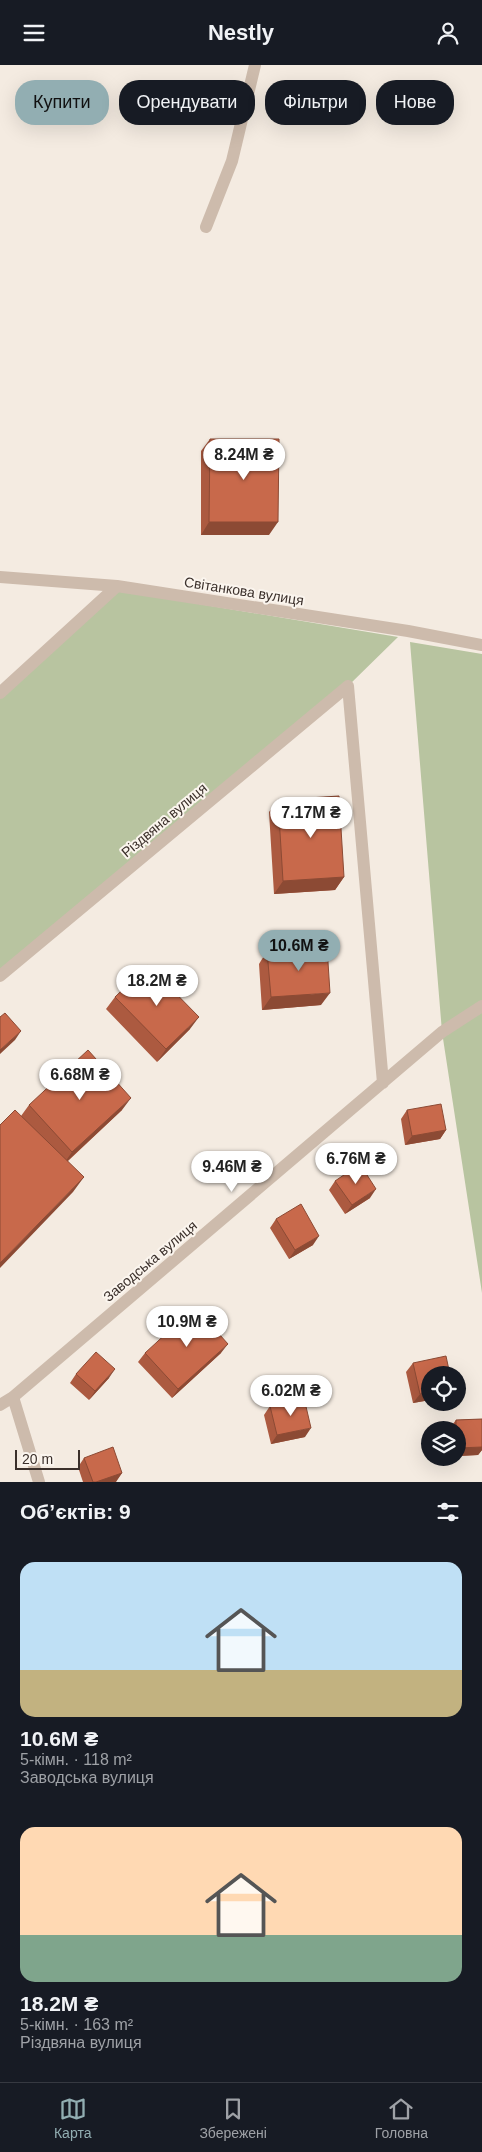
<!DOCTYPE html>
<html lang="uk">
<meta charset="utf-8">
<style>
body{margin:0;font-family:Helvetica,sans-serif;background:#242831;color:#f1f3f6;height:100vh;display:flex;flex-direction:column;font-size:19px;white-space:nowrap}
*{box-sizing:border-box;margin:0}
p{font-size:16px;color:#9ea1a6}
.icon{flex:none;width:28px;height:28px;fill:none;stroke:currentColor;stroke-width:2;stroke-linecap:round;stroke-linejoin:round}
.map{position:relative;height:1417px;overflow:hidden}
.sheet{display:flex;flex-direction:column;background:#171b24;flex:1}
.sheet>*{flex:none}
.hud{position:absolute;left:15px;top:15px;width:452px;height:45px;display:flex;gap:10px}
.tools{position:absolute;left:421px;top:1301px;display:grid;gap:10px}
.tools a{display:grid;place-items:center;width:45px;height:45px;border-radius:50%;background:#171b24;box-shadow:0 5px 20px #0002;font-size:25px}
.scale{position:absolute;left:15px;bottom:12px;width:65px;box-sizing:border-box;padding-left:5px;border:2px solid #3b302b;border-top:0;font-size:14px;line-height:18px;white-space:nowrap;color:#3b302b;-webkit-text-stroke:4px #fbf5ee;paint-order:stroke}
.price{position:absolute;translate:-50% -42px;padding:0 11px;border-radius:18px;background:#fff;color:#222;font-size:16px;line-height:32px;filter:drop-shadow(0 1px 2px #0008)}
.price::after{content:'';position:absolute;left:50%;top:30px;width:15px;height:11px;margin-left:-8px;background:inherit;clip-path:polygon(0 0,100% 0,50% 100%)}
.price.current{background:#92aeb2;color:#111}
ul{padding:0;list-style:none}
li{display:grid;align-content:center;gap:10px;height:265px;padding:0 20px}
li span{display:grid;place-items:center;height:155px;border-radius:15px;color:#555}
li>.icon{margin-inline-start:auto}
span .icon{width:90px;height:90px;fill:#fffc;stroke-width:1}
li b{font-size:21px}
h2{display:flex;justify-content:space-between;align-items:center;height:60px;padding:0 20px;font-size:21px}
.pill{padding:0 18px;border-radius:20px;background:#171b24;box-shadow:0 5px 20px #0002;font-size:18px;line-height:45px}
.pill.current{background:#92aeb2;color:#111}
header{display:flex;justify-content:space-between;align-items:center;height:65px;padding:0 20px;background:#171b24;font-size:22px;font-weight:700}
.menu{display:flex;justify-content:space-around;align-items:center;height:70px;border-top:1px solid #363941;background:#171b24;font-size:14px;color:#9ea1a6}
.menu a{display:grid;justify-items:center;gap:2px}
.menu .current{color:#92aeb2}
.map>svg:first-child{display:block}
</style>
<header><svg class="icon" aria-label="menu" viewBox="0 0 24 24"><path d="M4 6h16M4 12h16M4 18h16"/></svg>Nestly<svg class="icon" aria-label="person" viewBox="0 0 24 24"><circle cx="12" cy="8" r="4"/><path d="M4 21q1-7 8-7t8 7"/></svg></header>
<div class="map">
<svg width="482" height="1417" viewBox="0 0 482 1417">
<rect width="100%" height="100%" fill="#f4ebe1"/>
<path fill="#b8c4a0" d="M115,525L398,572L348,621L0,911V630Z
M410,577L482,589V1228L442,967Z"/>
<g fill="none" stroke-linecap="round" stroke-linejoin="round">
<path stroke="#cdbbac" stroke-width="12" d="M206,162L232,96L255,0
M0,512L117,521L408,566L482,580
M348,621L383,1018
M0,628L117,521
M0,911L348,621
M13,1332L39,1417
M0,1340L13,1332L442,967L482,941"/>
</g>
<path fill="#ac5a40" d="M210,374L269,470H201V386Z
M278,735L344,812L335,825L274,829L269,747Z
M267,886L321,940L262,945L259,899Z
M115,932L190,964L157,997L106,944Z
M29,1040L122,1045L68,1096L73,1127L21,1051Z
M407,1045L446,1065L440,1074L405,1080L401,1054Z
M335,1116L370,1133L345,1149L329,1125Z
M276,1154L313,1180L289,1194L270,1163Z
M145,1288H221L172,1333L138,1297Z
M413,1298L430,1335L413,1338L406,1307Z
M76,1309L109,1313L89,1335L70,1318Z
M270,1341L305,1372L271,1379L264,1350Z
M482,1354V1385L478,1390L458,1391V1365H449V1364L456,1355Z
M84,1393L122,1408L115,1417H83L78,1402Z"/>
<path fill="#8c4a34" d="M209,457H278L269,470H201Z
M344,812L335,825L274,829L283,816Z
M330,928L321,940L262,945L271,932Z
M199,952L190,964L157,997L166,984Z
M21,966L15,975L0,989V985Z
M131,1033L122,1045L63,1100L72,1087Z
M446,1065L440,1074L405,1080L412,1071Z
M84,1112L73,1127L0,1203V1198Z
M376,1124L370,1133L345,1149L352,1140Z
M319,1171L313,1180L289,1194L295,1185Z
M228,1279L221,1288L172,1333L178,1324Z
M115,1304L109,1313L89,1335L95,1326Z
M430,1327V1335L413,1338L420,1329Z
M311,1363L305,1372L271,1379L277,1370Z
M482,1382V1385L478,1390L458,1391V1383Z
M122,1408L116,1417H96Z"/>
<path fill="#c8694b" stroke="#8c4a34" d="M210,374H279L278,457H209Z
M339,731L344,812L283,816L278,735Z
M327,882L330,928L271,932L267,886Z
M148,900L199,952L166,984L115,932Z
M5,948L21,966L0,985V952Z
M88,985L131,1033L72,1087L29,1040Z
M441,1039L446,1065L412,1071L407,1045Z
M15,1045L84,1112L0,1198V1060Z
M360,1099L376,1124L352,1140L335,1116Z
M301,1139L319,1171L295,1185L276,1154Z
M195,1242L228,1279L178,1324L145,1288Z
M96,1287L115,1304L95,1326L76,1309Z
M446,1291L450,1310H430V1327L420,1329L413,1298Z
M304,1333L311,1363L277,1370L270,1341Z
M482,1354V1382L458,1383V1365H456V1355Z
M113,1382L122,1408L96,1417H93L84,1393Z"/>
<g text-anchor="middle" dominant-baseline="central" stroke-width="4" stroke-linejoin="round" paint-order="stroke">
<g font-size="14" fill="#3b302b" stroke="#fbf5ee">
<text transform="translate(244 526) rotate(9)">Світанкова вулиця</text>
<text transform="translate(164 755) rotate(-40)">Різдвяна вулиця</text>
<text transform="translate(150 1196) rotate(-40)">Заводська вулиця</text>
</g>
</g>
</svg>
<div class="tools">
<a><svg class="icon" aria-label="locate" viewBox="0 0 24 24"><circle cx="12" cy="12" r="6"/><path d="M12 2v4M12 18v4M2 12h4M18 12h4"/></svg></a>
<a><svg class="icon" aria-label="layers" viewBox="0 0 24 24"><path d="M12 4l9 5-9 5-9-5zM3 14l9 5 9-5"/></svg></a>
</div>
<div class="scale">20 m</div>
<b class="price" style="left:244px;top:416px">8.24M ₴</b>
<b class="price" style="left:311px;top:774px">7.17M ₴</b>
<b class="price current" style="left:299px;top:907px">10.6M ₴</b>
<b class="price" style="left:157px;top:942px">18.2M ₴</b>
<b class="price" style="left:80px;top:1036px">6.68M ₴</b>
<b class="price" style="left:356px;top:1120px">6.76M ₴</b>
<b class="price" style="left:232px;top:1128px">9.46M ₴</b>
<b class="price" style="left:187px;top:1283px">10.9M ₴</b>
<b class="price" style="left:291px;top:1352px">6.02M ₴</b>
<div class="hud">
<a class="pill current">Купити</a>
<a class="pill">Орендувати</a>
<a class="pill">Фільтри</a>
<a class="pill">Нове</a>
</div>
</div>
<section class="sheet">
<h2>Об’єктів: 9<svg class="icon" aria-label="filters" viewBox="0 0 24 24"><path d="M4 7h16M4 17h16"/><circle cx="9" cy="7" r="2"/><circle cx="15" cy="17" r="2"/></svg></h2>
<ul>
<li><span style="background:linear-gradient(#bfe0f5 70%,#c2b280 0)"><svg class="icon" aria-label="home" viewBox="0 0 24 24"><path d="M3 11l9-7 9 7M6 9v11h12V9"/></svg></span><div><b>10.6M ₴</b><p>5-кімн. · 118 m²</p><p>Заводська вулиця</p></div></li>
<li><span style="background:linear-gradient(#ffd9b3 70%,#7fa58c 0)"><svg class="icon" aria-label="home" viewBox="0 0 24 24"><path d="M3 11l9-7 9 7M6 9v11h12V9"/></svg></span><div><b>18.2M ₴</b><p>5-кімн. · 163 m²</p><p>Різдвяна вулиця</p></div></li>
</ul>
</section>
<nav class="menu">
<a class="current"><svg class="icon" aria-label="map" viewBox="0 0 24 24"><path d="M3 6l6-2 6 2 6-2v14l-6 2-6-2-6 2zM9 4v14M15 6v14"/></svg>Карта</a>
<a><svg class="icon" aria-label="saved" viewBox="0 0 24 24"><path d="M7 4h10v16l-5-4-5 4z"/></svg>Збережені</a>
<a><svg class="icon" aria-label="home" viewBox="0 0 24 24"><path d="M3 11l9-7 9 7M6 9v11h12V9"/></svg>Головна</a>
</nav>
